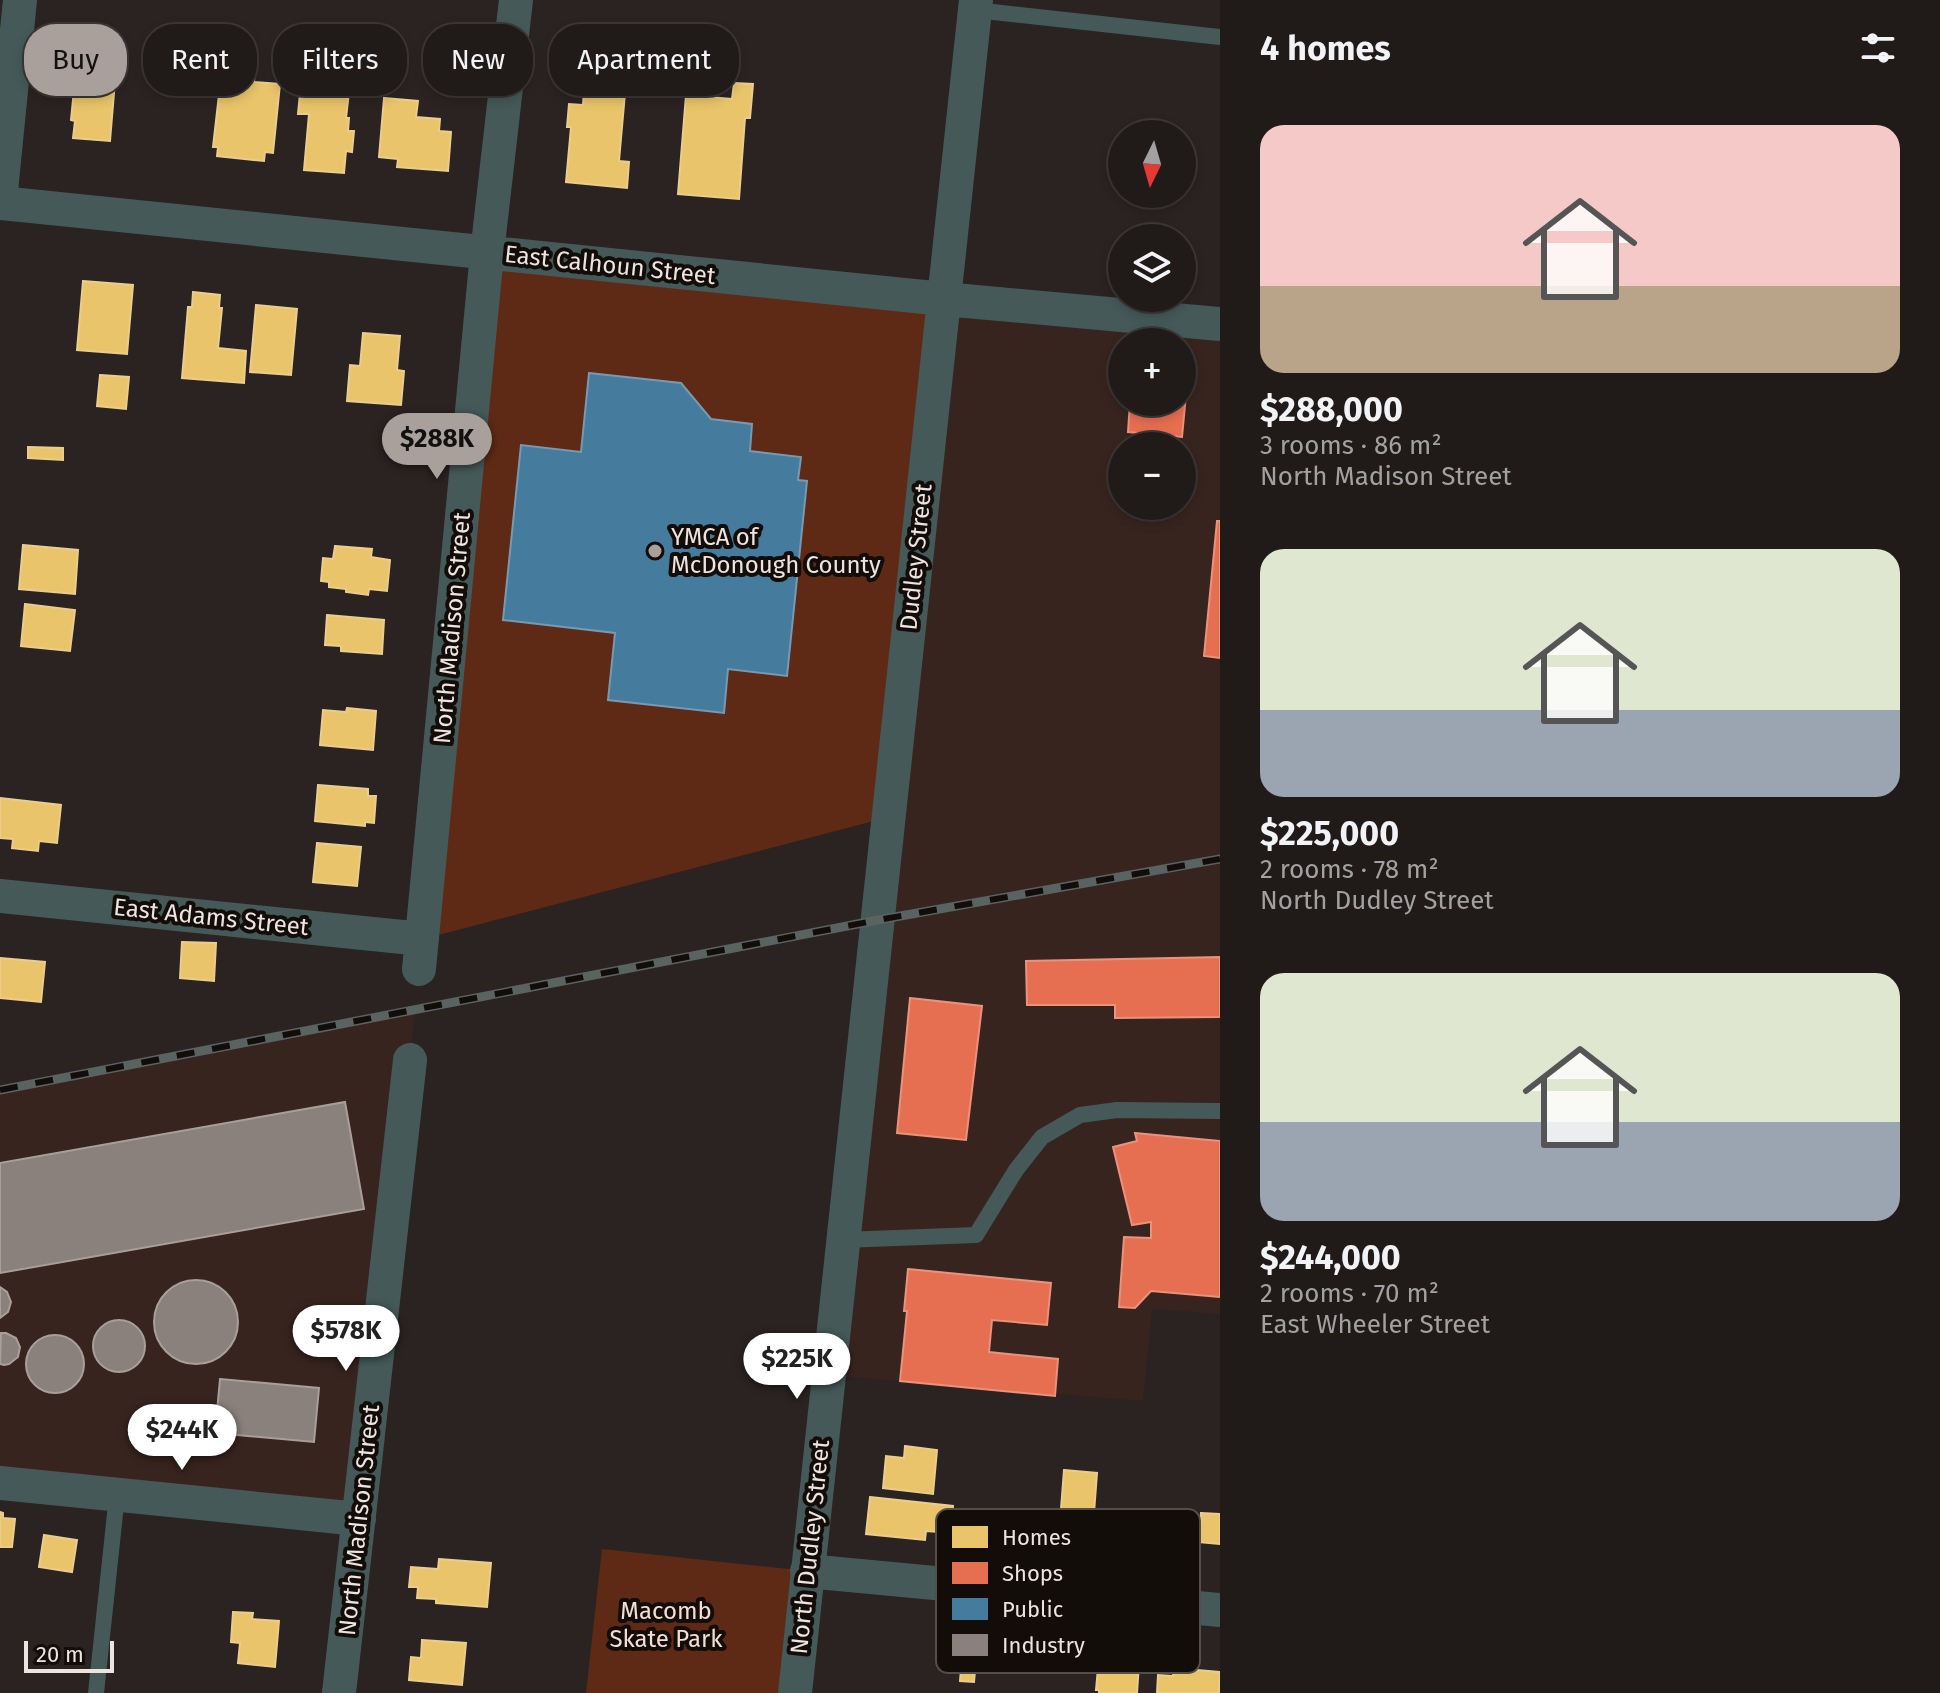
<!DOCTYPE html>
<meta charset="utf-8">
<style>
body{margin:0;font-family:"Fira Sans",sans-serif;background:#2d2726;color:#f1f3f6;height:100vh;display:flex;flex-direction:column;font-size:30px;white-space:nowrap}
*{box-sizing:border-box;margin:0}
p{font-size:26px;color:#a2a1a2}
.icon{flex:none;width:44px;height:44px;fill:none;stroke:currentColor;stroke-width:2;stroke-linecap:round;stroke-linejoin:round}
.map{position:relative;flex:1;overflow:hidden}
.details{display:flex;flex-direction:column;background:#201a19;width:720px}
.details>*{flex:none}
.hud{position:absolute;left:24px;top:24px;width:760px;height:72px;display:flex;gap:16px}
.needle{width:52px;rotate:185deg}
.tools{position:absolute;left:1108px;top:120px;display:grid;gap:16px}
.tools a{display:grid;place-items:center;width:88px;height:88px;border-radius:50%;background:#201a19;box-shadow:0 4px 12px #0003,0 0 0 2px #3d3838;font-size:40px}
.scale{position:absolute;left:24px;bottom:20px;width:90px;box-sizing:border-box;padding-left:8px;border:4px solid #ede3df;border-top:0;font-size:22px;line-height:28px;white-space:nowrap;color:#ede3df;-webkit-text-stroke:6px #130d0a;paint-order:stroke}
.price{position:absolute;translate:-50% -68px;padding:0 18px;border-radius:28px;background:#fff;color:#222;font-size:26px;line-height:52px;filter:drop-shadow(0 2px 4px #0008)}
.price::after{content:'';position:absolute;left:50%;top:48px;width:24px;height:18px;margin-left:-12px;background:inherit;clip-path:polygon(0 0,100% 0,50% 100%)}
.price.active{background:#a9a09c;color:#111}
ul{padding:0;list-style:none}
li{display:grid;align-content:center;gap:16px;height:424px;padding:0 40px}
li span{display:grid;place-items:center;height:248px;border-radius:24px;color:#555}
li>.icon{margin-inline-start:auto}
span .icon{width:144px;height:144px;fill:#fffc;stroke-width:1}
li b{font-size:34px}
h2{display:flex;justify-content:space-between;align-items:center;height:96px;padding:0 40px;font-size:34px}
.chip{padding:0 28px;border-radius:32px;background:#201a19;box-shadow:0 4px 12px #0003,0 0 0 2px #3d3838;font-size:28px;line-height:72px}
.chip.active{background:#a9a09c;color:#111}
main{display:flex;flex:1;min-height:0}
.map>svg:first-child{display:block}
</style>
<main>
<div class="map">
<svg width="1220" height="1693" viewBox="0 0 1220 1693">
<rect width="100%" height="100%" fill="#2b2321"/>
<path fill="#37241e" fill-rule="evenodd" d="M944,299L1220,324V855L973,902L1220,859V1314L1152,1309L1143,1401L829,1375ZM1122,342H1182V402H1122ZM1122,446H1182V506H1122Z
M415,1010L359,1519L0,1483V1090Z"/>
<path fill="#5e2a16" d="M487,253L944,299L889,817L423,939Z
M602,1549L807,1571L795,1693H586Z"/>
<path fill="#e9c46a" stroke="#eacd8d" stroke-width="2" d="M99,53L114,54L113,69H116L110,141L73,138L75,121L71,120L74,90H78L80,65L97,67Z
M242,68L255,69L254,82L280,84L273,153L265,152L264,161L217,156L218,147H213L221,77L241,79Z
M301,83L323,85V91L349,92L346,118H349L348,131H354L352,152L346,151L344,173L304,170L309,114H298Z
M734,83L753,84L750,118H745L739,199L678,194L686,95L732,99Z
M584,89L625,93L619,161L629,162L627,188L566,182L571,127H567L569,104L583,105Z
M384,98L418,101L416,117L440,119L439,131L451,132L448,171L397,167L398,159L379,157Z
M83,281L133,285L127,354L77,350Z
M193,292L220,295L219,308H222L218,348L246,351L244,383L182,378L188,307H192Z
M256,305L297,309L291,375L250,372Z
M363,333L400,336L397,370L404,371L401,405L347,401L350,365L360,366Z
M100,375L129,377L126,409L97,406Z
M28,447L63,448V460L28,458Z
M23,545L78,550L75,594L19,589Z
M335,546L372,549L371,557L390,560L387,591L369,589L368,595L346,592V589L329,587V582L321,581L323,558L333,559Z
M25,604L75,610L70,651L21,646Z
M327,615L384,620L382,654L341,651V646L325,645Z
M347,708L376,711L373,750L320,745L323,710L346,712Z
M318,785L368,789V796H376L374,823L365,822V826L315,821Z
M0,798L61,805L57,843L39,841L38,851L12,848L13,839L0,838Z
M317,843L361,847L357,886L313,882Z
M182,942L216,943L214,981L180,978Z
M0,958L45,962L41,1002L0,998Z
M905,1446L937,1450L933,1494L883,1488L886,1456L904,1458Z
M1064,1470L1097,1473L1094,1513H1097L1095,1538L1059,1535Z
M870,1497L953,1506L951,1533L926,1531L925,1540L866,1534Z
M0,1512L3,1513V1518L15,1519L12,1547H0Z
M1201,1513L1220,1514V1544L1199,1542Z
M44,1535L77,1540L72,1572L39,1567Z
M439,1559L491,1563L487,1607L436,1603V1599L417,1598L418,1587H409L411,1567L438,1569Z
M233,1612L253,1613L252,1619L279,1621L275,1667L238,1663L240,1643L231,1642Z
M953,1620L975,1622L974,1625L979,1626L974,1682L960,1681L961,1669L942,1667L945,1631H952Z
M422,1640L466,1643L462,1685L409,1680L411,1657L421,1658Z
M1120,1647L1140,1649L1137,1693H1099V1690H1096L1098,1668L1101,1669L1102,1650L1120,1652Z
M1174,1668L1220,1672L1219,1693H1157L1158,1675L1173,1676Z"/>
<path fill="#e76f51" stroke="#e9927c" stroke-width="2" d="M1182,363H1189L1182,437L1128,432L1130,402H1182Z
M1217,521H1220V658L1204,656Z
M1220,957V1017L1115,1018V1005H1027L1026,961Z
M910,998L982,1006L966,1140L897,1133Z
M1135,1133L1220,1141V1297L1151,1291L1135,1308L1119,1307L1124,1237L1151,1238V1222L1132,1225L1113,1147L1137,1141Z
M908,1269L1051,1283L1047,1325L992,1320L989,1352L1058,1359L1055,1396L900,1381L907,1311H904Z"/>
<path fill="#457b9d" stroke="#779ab1" stroke-width="2" d="M589,373L681,383L711,419L752,424L750,451L801,457L798,480L807,481L787,676L728,669L724,713L608,700L615,633L503,620L521,445L581,452Z"/>
<path fill="#8a817c" stroke="#a89e9a" stroke-width="2" d="M345,1102L364,1209L0,1273V1163Z
M154 1322a42 42 0 1 1 84 0a42 42 0 1 1-84 0Z
M0,1287L7,1292L11,1302L8,1312L0,1318Z
M93 1346a26 26 0 1 1 52 0a26 26 0 1 1-52 0Z
M1,1333H6L16,1338L20,1347L18,1357L9,1364L4,1365L0,1364Z
M26 1364a29 29 0 1 1 58 0a29 29 0 1 1-58 0Z
M220,1379L319,1388L314,1442L215,1433Z"/>
<g fill="none" stroke-linecap="round" stroke-linejoin="round">
<path stroke="#445958" stroke-width="16" d="M975,10L1220,37
M843,1240L976,1235L1016,1170L1042,1137L1080,1115L1117,1110L1220,1111
M96,1693L117,1495"/>
<path stroke="#445958" stroke-width="34" d="M0,201L20,0
M0,203L944,299L1220,324
M0,896L422,939
M419,969L487,253L516,0
M0,1483L359,1519
M807,1571L1220,1610
M339,1693L410,1060
M795,1693L976,0"/>
<defs>
<path id="rail" d="M0,1090L878,920L1220,859"/>
</defs>
<use href="#rail" stroke="#596362" stroke-width="9"/>
<use href="#rail" stroke="#130d0a" stroke-width="6" stroke-dasharray="18" stroke-linecap="butt"/>
</g>
<circle fill="#a9a09c" stroke="#130d0a" stroke-width="3" cx="655" cy="551" r="8"/>
<g text-anchor="middle" dominant-baseline="central" stroke-width="8" stroke-linejoin="round" paint-order="stroke">
<g font-size="24" fill="#ede3df" stroke="#130d0a">
<text transform="translate(610 265) rotate(6)">East Calhoun Street</text>
<text transform="translate(916 557) rotate(-84)">Dudley Street</text>
<text transform="translate(452 628) rotate(-85)">North Madison Street</text>
<text transform="translate(211 917) rotate(6)">East Adams Street</text>
<text transform="translate(359 1520) rotate(-84)">North Madison Street</text>
<text transform="translate(810 1547) rotate(-84)">North Dudley Street</text>
</g>
<g font-size="24" fill="#ede3df" stroke="#130d0a" text-anchor="start">
<text x="671" y="537">YMCA of<tspan x="671" dy="28">McDonough County</tspan></text>
</g>
<g font-size="24" fill="#f5ddd4" stroke="#130d0a">
<text x="666" y="1611">Macomb<tspan x="666" dy="28">Skate Park</tspan></text>
</g>
</g>
<rect x="936" y="1509" width="264" height="164" rx="12" fill="#130d0a" stroke="#544d4a" stroke-width="2"/>
<rect x="952" y="1526" width="36" height="22" fill="#e9c46a"/>
<rect x="952" y="1562" width="36" height="22" fill="#e76f51"/>
<rect x="952" y="1598" width="36" height="22" fill="#457b9d"/>
<rect x="952" y="1634" width="36" height="22" fill="#8a817c"/>
<g font-size="22" fill="#ede3df">
<text x="1002" y="1545">Homes</text>
<text x="1002" y="1581">Shops</text>
<text x="1002" y="1617">Public</text>
<text x="1002" y="1653">Industry</text>
</g>
</svg>
<div class="tools">
<a><svg class="needle" viewBox="-14 -14 28 28"><path d="M0-13l5 13h-10z" fill="#e53935"/><path d="M0 13l5-13h-10z" fill="#a2a1a2"/></svg></a>
<a><svg class="icon" aria-label="layers" viewBox="0 0 24 24"><path d="M12 4l9 5-9 5-9-5zM3 14l9 5 9-5"/></svg></a>
<a>+</a>
<a>−</a>
</div>
<div class="scale">20 m</div>
<b class="price active" style="left:437px;top:481px">$288K</b>
<b class="price" style="left:346px;top:1373px">$578K</b>
<b class="price" style="left:797px;top:1401px">$225K</b>
<b class="price" style="left:182px;top:1472px">$244K</b>
<div class="hud">
<a class="chip active">Buy</a>
<a class="chip">Rent</a>
<a class="chip">Filters</a>
<a class="chip">New</a>
<a class="chip">Apartment</a>
</div>
</div>
<section class="details">
<h2>4 homes<svg class="icon" aria-label="filters" viewBox="0 0 24 24"><path d="M4 7h16M4 17h16"/><circle cx="9" cy="7" r="2"/><circle cx="15" cy="17" r="2"/></svg></h2>
<ul>
<li><span style="background:linear-gradient(#f6c9c9 65%,#b9a48a 0)"><svg class="icon" aria-label="home" viewBox="0 0 24 24"><path d="M3 11l9-7 9 7M6 9v11h12V9"/></svg></span><div><b>$288,000</b><p>3 rooms · 86 m²</p><p>North Madison Street</p></div></li>
<li><span style="background:linear-gradient(#dfe7d0 65%,#9aa5b1 0)"><svg class="icon" aria-label="home" viewBox="0 0 24 24"><path d="M3 11l9-7 9 7M6 9v11h12V9"/></svg></span><div><b>$225,000</b><p>2 rooms · 78 m²</p><p>North Dudley Street</p></div></li>
<li><span style="background:linear-gradient(#dfe7d0 60%,#9aa5b1 0)"><svg class="icon" aria-label="home" viewBox="0 0 24 24"><path d="M3 11l9-7 9 7M6 9v11h12V9"/></svg></span><div><b>$244,000</b><p>2 rooms · 70 m²</p><p>East Wheeler Street</p></div></li>
</ul>
</section>
</main>
